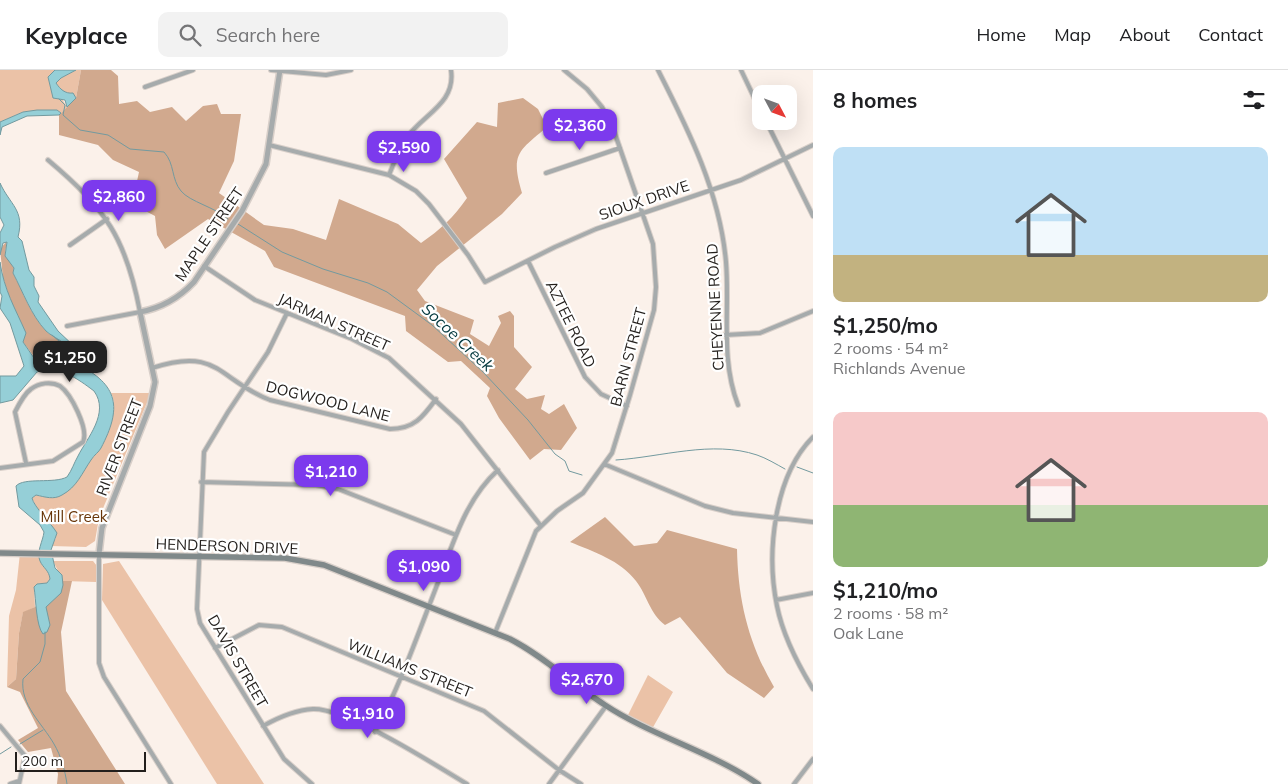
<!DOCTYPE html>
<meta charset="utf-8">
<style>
body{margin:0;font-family:Mulish,sans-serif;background:#f2f2f2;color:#202124;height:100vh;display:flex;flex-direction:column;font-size:19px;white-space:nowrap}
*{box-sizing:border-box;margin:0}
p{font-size:16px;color:#757577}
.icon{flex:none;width:28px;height:28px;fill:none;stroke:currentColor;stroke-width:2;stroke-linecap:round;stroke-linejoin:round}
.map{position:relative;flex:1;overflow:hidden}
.panel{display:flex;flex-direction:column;background:#fff;width:475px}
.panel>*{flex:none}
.needle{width:32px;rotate:131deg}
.fabs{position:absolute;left:752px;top:15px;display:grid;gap:10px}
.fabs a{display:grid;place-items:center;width:45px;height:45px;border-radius:10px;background:#fff;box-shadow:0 5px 20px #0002;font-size:25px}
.scale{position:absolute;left:15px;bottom:12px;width:131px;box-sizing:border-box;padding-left:5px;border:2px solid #231f1c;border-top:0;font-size:14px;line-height:18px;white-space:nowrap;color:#231f1c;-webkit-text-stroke:4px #fff;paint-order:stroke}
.price{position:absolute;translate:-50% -42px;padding:0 11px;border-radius:10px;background:#7c3aed;color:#fff;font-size:16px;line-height:32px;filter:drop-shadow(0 1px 2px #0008)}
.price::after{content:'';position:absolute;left:50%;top:30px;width:15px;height:11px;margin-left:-8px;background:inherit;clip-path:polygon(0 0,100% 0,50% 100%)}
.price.current{background:#222;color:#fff}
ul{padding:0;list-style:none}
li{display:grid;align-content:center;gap:10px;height:265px;padding:0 20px}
li span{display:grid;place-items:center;height:155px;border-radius:10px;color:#555}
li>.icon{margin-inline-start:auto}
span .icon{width:90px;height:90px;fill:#fffc;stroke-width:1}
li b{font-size:21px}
h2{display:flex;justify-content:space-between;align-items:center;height:60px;padding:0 20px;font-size:21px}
header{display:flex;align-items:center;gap:30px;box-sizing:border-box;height:70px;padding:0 25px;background:#fff;border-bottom:1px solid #e0e0e0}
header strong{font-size:24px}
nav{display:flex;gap:28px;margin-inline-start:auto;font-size:18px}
.search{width:350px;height:45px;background:#f2f2f2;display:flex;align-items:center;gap:12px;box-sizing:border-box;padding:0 18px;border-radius:10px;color:#757577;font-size:19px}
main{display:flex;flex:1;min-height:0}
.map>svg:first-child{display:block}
</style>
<header>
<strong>Keyplace</strong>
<div class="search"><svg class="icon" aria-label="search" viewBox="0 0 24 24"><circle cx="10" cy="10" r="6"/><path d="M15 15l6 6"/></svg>Search here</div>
<nav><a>Home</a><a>Map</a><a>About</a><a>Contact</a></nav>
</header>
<main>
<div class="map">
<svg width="813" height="714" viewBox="0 0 813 714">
<rect width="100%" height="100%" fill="#fbf1ea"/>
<path fill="#ebc2a7" d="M0,0H55L48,7L67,37L61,43L57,40L23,42L0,52Z
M76,0H81L76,28L73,24C65,24 60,19 56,13L61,8Z
M111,323H151L99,448L95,471L86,477L51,476L56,468L45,445L37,438L32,428L36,425C44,427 54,430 62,425C76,416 82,403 91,390C94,385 98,382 101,378C109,362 119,340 111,323Z
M20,483L39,486C41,495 49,499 50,509L47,513L37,514L34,517L35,537L23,543L19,563L16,609L7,617L9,546L16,520Z
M53,491H93L97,496L96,512L63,511Z
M119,491L264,714H217L102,530L103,494Z
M648,605L673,622L652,659L627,647Z"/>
<path fill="#d1a98e" d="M81,0H111L118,6L119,34L137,31L150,42L172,37L186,51L203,36L217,34L221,44H241L234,91L219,123L264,155L293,159L326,170L339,129L398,154L421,173C440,160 454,147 467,128L444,89L477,52L497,57L498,33L523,28L538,39L547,57C519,81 510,83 522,123L502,144L437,196L417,220L425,231L474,250L470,264L489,276L501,253L498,246L510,241L514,246V277L532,297L515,319L527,329L545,325L541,339L549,344L564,334L577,358L561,380L544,379L530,390L499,348L487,326L490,318L461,291L448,292L406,261L405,246L274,197L265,181L208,149L165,179L157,165L155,146L132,134L139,102L113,90L98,75L59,65V45L76,28Z
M7,171L5,184L14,198L13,203C23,222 31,245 46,261C54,268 64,271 71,279L67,291L35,288L23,272L21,253L13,238L3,208L0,179Z
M605,447L634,476L657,473L667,460L737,479C738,529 748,573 774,617L764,628L727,603L680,547L665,555C650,544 647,525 636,511C620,490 594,482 570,472Z
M63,511H72L61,562L66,621L125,714H57L58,704L51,678L28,682L18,670L38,658L20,622L7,617L16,609L19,563L23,542L35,537Z"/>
<path fill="#95cfd7" stroke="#739a9f" d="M55,0H76L61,8L56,13C60,19 65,24 73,23L76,28L67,37L65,30L53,28L48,7Z
M37,40H57L61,43L59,45L27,46L2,57L0,65V52L23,42Z
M0,113C10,135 25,140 18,167L22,171L29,200L34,207V216L39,226L38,232L58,261L76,278L77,294C119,315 122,338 101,378C99,382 94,385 91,390C82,403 77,417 62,425C54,430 45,427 36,425L32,428C34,437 51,453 57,463L51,480L55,498L62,505L63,515L61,523L46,537L50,555L47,562L43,564C36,556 36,529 34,517L37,514L47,513L50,509C49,500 43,498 40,491C36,482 43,471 44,462L40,455L19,437L16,416C24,407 54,414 67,407C72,400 74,393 78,386C87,368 110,343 94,321C78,309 58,294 37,302L13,330L0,333V306H16L24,296L10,253L0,238L2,226L0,222V192C4,220 15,238 26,263L23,272L34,288L67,291L71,280C64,271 54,268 46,261C31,245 23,222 13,203L14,198L5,186L7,172L3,173L0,185V163L4,155L0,147Z"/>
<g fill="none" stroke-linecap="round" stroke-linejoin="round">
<path stroke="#739a9f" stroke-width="1" d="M59,29L65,35L63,45L80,60L108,65L130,79L164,82C175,94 171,109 181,121C190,132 215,137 228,149
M238,154L282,182L323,199L368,213L387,222L432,255L483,302L528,350L555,384L565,391L569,401L582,405
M52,265L67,278L69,286
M616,390C662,387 712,370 757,385C766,388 776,394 785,399
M797,397L813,403
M45,562V574L40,592L23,609C20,635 42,653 54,674C61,686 65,700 67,714
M20,674L43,660
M0,684L11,677"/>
<defs>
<path id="minor" d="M271,0L326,5L351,0
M658,0C689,61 720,123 726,192C730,241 720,288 738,335
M741,0L761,42
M145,17L193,0
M766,51L813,146
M269,75L389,105L416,121L429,134L468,185L485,212L555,177L596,159L741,110L813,75
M48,90C106,139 126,168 140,242L67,256
M546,103L620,78
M389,105C394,92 400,78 408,66C424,44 456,33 451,0
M70,175L107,149
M528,191L585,307L601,324L627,336
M204,196L255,230L352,269L389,288L461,354L541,456
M287,243L268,282L228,342L204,382L197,539L200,553L284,689L312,714
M725,265L760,263L813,241
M152,298C219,276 218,310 270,330L390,359C414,359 423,347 436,329
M813,367C774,406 766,483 777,536C783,566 797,593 813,619
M604,394L705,436L733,443L813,452
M0,398L53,391L83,372C89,359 71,324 60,316C51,311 39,313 31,319C24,324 19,334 15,342L26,393
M201,412L316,415L338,419L456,465
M99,484V593L104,607L171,714
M776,530L813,523
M495,563L536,461L557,441L583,423L612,383L630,325L654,240L656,217L653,174L614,61L602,37L587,19L564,0
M215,578L259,555L282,557L484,641L559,700L581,714
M0,656L25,686L19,714
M263,656C279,647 295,640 313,639C347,638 435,695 467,714
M375,662C401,614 419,561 439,510C454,471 466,429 498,400
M10,714L19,711
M549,714L606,636
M794,714L813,689"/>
<path id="tertiary" d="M99,484L102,458L150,336L155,312L140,242C161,238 180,227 194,212L242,141L266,94L280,0"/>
<path id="secondary" d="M0,483L285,488L324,495L510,569C545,587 572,614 605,635C652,666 710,681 758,714"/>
</defs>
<use href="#minor" stroke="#d8cfc9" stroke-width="6"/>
<use href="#tertiary" stroke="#d8cfc9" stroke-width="8"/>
<use href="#secondary" stroke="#d8cfc9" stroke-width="8"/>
<use href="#minor" stroke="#a6abac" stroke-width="4"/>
<use href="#tertiary" stroke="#a6abac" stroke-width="5"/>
<use href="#secondary" stroke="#80898a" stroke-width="5.5"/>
</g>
<g text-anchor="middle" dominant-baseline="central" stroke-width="4.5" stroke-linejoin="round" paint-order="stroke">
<g font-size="15" fill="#231f1c" stroke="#fff">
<text transform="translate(644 130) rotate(-19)">SIOUX DRIVE</text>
<text transform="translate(209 164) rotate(-56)">MAPLE STREET</text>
<text transform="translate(715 237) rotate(-93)">CHEYENNE ROAD</text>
<text transform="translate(334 252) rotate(24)">JARMAN STREET</text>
<text transform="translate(571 254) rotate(64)">AZTEE ROAD</text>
<text transform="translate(628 287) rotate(-75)">BARN STREET</text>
<text transform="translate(328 331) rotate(14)">DOGWOOD LANE</text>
<text transform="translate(119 377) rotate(-69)">RIVER STREET</text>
<text transform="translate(227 476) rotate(2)">HENDERSON DRIVE</text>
<text transform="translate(238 591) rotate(60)">DAVIS STREET</text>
<text transform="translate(410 598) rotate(22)">WILLIAMS STREET</text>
</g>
<g font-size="15" fill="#683508" stroke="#fff">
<text x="74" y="446">Mill Creek</text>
</g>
<g font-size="16" font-style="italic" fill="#00363c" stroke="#fff">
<text transform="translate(458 267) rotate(43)">Socoe Creek</text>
</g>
</g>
</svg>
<div class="fabs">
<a><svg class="needle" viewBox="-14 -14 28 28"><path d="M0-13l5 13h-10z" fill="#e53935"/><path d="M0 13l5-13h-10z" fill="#757577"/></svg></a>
</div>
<div class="scale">200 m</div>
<b class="price" style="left:580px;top:81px">$2,360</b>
<b class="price" style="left:404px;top:103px">$2,590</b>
<b class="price" style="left:119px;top:152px">$2,860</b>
<b class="price current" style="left:70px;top:313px">$1,250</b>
<b class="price" style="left:331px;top:427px">$1,210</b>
<b class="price" style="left:424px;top:522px">$1,090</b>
<b class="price" style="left:587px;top:635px">$2,670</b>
<b class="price" style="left:368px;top:669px">$1,910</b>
</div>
<section class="panel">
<h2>8 homes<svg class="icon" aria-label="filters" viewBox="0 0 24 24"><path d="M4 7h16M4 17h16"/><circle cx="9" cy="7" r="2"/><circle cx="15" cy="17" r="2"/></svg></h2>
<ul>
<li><span style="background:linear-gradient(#bfe0f5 70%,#c2b280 0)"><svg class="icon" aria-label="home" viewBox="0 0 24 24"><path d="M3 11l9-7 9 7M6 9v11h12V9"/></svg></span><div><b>$1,250/mo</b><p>2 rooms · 54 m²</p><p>Richlands Avenue</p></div></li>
<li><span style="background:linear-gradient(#f6c9c9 60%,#8fb573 0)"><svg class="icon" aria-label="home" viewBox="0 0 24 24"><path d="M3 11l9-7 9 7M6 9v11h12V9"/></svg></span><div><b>$1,210/mo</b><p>2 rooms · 58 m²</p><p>Oak Lane</p></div></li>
</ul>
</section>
</main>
